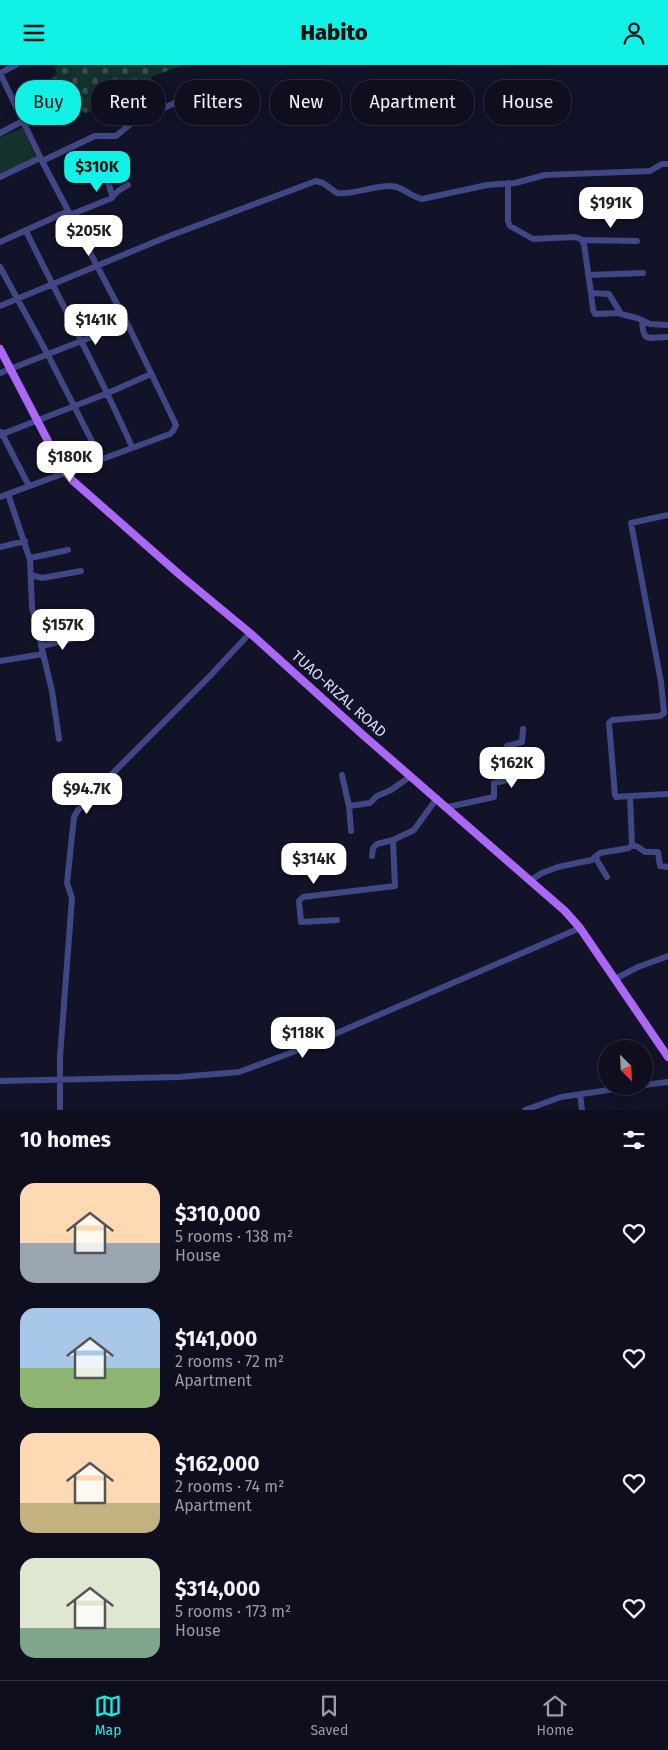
<!DOCTYPE html>
<meta charset="utf-8">
<style>
body{margin:0;font-family:"Fira Sans",sans-serif;background:#171727;color:#f1f3f6;height:100vh;display:flex;flex-direction:column;font-size:19px;white-space:nowrap}
*{box-sizing:border-box;margin:0}
p{font-size:16px;color:#9b9ca4}
.icon{flex:none;width:28px;height:28px;fill:none;stroke:currentColor;stroke-width:2;stroke-linecap:round;stroke-linejoin:round}
.map{position:relative;height:1045px;overflow:hidden}
.side{display:flex;flex-direction:column;background:#0e0e1e;flex:1}
.side>*{flex:none}
.hud{position:absolute;left:15px;top:15px;width:639px;height:45px;display:flex;gap:10px}
.needle{width:32px;rotate:156deg}
.buttons{position:absolute;left:598px;top:975px;display:grid;gap:10px}
.buttons a{display:grid;place-items:center;width:55px;height:55px;border-radius:50%;background:#0e0e1e;box-shadow:0 2px 12px #0003,0 0 0 1px #2e2e3c;font-size:25px}
.price{position:absolute;translate:-50% -42px;padding:0 11px;border-radius:10px;background:#fff;color:#222;font-size:16px;line-height:32px;filter:drop-shadow(0 1px 2px #0008)}
.price::after{content:'';position:absolute;left:50%;top:30px;width:15px;height:11px;margin-left:-8px;background:inherit;clip-path:polygon(0 0,100% 0,50% 100%)}
.price.selected{background:#12f1e5;color:#111}
ul{padding:0;list-style:none}
li{display:flex;align-items:center;gap:15px;height:125px;padding:0 20px}
li span{display:grid;place-items:center;flex:none;width:140px;height:100px;border-radius:15px;color:#555}
li>.icon{margin-inline-start:auto}
span .icon{width:60px;height:60px;fill:#fffc;stroke-width:1}
li b{font-size:21px}
h2{display:flex;justify-content:space-between;align-items:center;height:60px;padding:0 20px;font-size:21px}
.chip{padding:0 18px;border-radius:20px;background:#0e0e1e;box-shadow:0 2px 12px #0003,0 0 0 1px #2e2e3c;font-size:18px;line-height:45px}
.chip.selected{background:#12f1e5;color:#111}
header{display:flex;justify-content:space-between;align-items:center;height:65px;padding:0 20px;background:#12f1e5;color:#111;font-size:22px;font-weight:800}
.tabs{display:flex;justify-content:space-around;align-items:center;height:70px;border-top:1px solid #2e2e3c;background:#0e0e1e;font-size:14px;color:#9b9ca4}
.tabs a{display:grid;justify-items:center;gap:2px}
.tabs .selected{color:#12f1e5}
.map>svg:first-child{display:block}
</style>
<header><svg class="icon" aria-label="menu" viewBox="0 0 24 24"><path d="M4 6h16M4 12h16M4 18h16"/></svg>Habito<svg class="icon" aria-label="person" viewBox="0 0 24 24"><circle cx="12" cy="8" r="4"/><path d="M4 21q1-7 8-7t8 7"/></svg></header>
<div class="map">
<svg width="668" height="1045" viewBox="0 0 668 1045">
<defs>
<pattern id="cemetery-stones" width="16" height="16" patternUnits="userSpaceOnUse" patternTransform="scale(1.25)"><rect width="16" height="16" fill="#15312c"/><path d="M2 7V4a2 2 0 0 1 4 0v3zM10 15v-3a2 2 0 0 1 4 0v3z" fill="#364e4c"/></pattern>
</defs>
<rect width="100%" height="100%" fill="#121228"/>
<path fill="url(#cemetery-stones)" d="M59,0H183L151,12L160,31L138,38L129,37L85,48L70,33L26,55L22,43L57,8L54,3Z"/>
<path fill="#15312c" d="M23,63L36,93L0,110V72Z"/>
<g fill="none" stroke-linecap="round" stroke-linejoin="round">
<path stroke="#404784" stroke-width="6" d="M0,8L42,96L127,258L176,360L173,366L170,369L0,432
M0,8L16,0
M0,68L23,56
M42,96L95,71H116L133,57L177,37
M0,112L40,93
M508,118V156L510,161L533,174L575,172L581,174L584,179L591,228L609,229L621,249L637,253L650,259L668,260
M113,131L118,126L128,120
M70,150L112,133C113,125 104,117 111,109
M26,166C61,238 100,309 132,382
M583,175L637,176
M0,177L68,146
M0,202L48,290L101,394
M588,210L643,208
M591,228L593,245L595,249L619,248
M0,241L164,173L316,116L323,118L337,128C354,130 372,121 389,121C402,120 410,132 422,134L487,120L515,118L545,110L650,106L662,99H668
M642,255C643,279 648,272 668,272
M0,308L127,258
M1,367L29,421
M0,370L108,328L151,309
M8,429L30,495L32,542L52,626L59,674
M0,482L25,476
M30,493L68,485
M31,510L42,513L81,506
M41,581L81,572
M0,596L43,589
M342,710L349,741L351,766
M630,731L668,729
M349,741L370,738L377,731L391,725L411,711
M448,742L494,732V718L507,715L510,712L506,684L507,681L522,677L523,664
M632,780L638,782L645,787H658L660,801L668,802
M372,791L373,783L377,779L393,775L414,765L437,733
M595,792L607,812
M531,815L542,808L558,802L592,795L600,788L629,783L632,780L630,731L616,732L615,730L609,658L612,655L660,651L664,648L661,617L631,458L668,450
M337,855L301,857L299,836L303,832L395,821L393,775
M615,914L638,902L668,891
M0,1016L179,1012L239,1007L293,987L580,863
M644,1020L668,1017
M580,1029L582,1045
M60,1045V992L72,833L67,818L74,752L78,745L93,728L209,612L250,568
M525,1045L561,1032L636,1021"/>
<path stroke="#ab68f6" stroke-width="8" d="M0,284L61,401L72,415L180,510L250,568L363,670L565,846L580,863L668,992"/>
</g>
<g text-anchor="middle" dominant-baseline="central" stroke-width="4" stroke-linejoin="round" paint-order="stroke">
<g font-size="15" fill="#dadcfd" stroke="#121228">
<text transform="translate(339 629) rotate(42)">TUAO-RIZAL ROAD</text>
</g>
</g>
</svg>
<div class="buttons">
<a><svg class="needle" viewBox="-14 -14 28 28"><path d="M0-13l5 13h-10z" fill="#e53935"/><path d="M0 13l5-13h-10z" fill="#9b9ca4"/></svg></a>
</div>
<b class="price selected" style="left:97px;top:128px">$310K</b>
<b class="price" style="left:611px;top:164px">$191K</b>
<b class="price" style="left:89px;top:192px">$205K</b>
<b class="price" style="left:96px;top:281px">$141K</b>
<b class="price" style="left:70px;top:418px">$180K</b>
<b class="price" style="left:63px;top:586px">$157K</b>
<b class="price" style="left:512px;top:724px">$162K</b>
<b class="price" style="left:87px;top:750px">$94.7K</b>
<b class="price" style="left:314px;top:820px">$314K</b>
<b class="price" style="left:303px;top:994px">$118K</b>
<div class="hud">
<a class="chip selected">Buy</a>
<a class="chip">Rent</a>
<a class="chip">Filters</a>
<a class="chip">New</a>
<a class="chip">Apartment</a>
<a class="chip">House</a>
</div>
</div>
<section class="side">
<h2>10 homes<svg class="icon" aria-label="filters" viewBox="0 0 24 24"><path d="M4 7h16M4 17h16"/><circle cx="9" cy="7" r="2"/><circle cx="15" cy="17" r="2"/></svg></h2>
<ul>
<li><span style="background:linear-gradient(#ffd9b3 60%,#9aa5b1 0)"><svg class="icon" aria-label="home" viewBox="0 0 24 24"><path d="M3 11l9-7 9 7M6 9v11h12V9"/></svg></span><div><b>$310,000</b><p>5 rooms · 138 m²</p><p>House</p></div><svg class="icon" aria-label="heart" viewBox="0 0 24 24"><path d="M12 20l-8-8c-3-5 5-10 8-4 3-6 11-1 8 4z"/></svg></li>
<li><span style="background:linear-gradient(#a9c7e8 60%,#8fb573 0)"><svg class="icon" aria-label="home" viewBox="0 0 24 24"><path d="M3 11l9-7 9 7M6 9v11h12V9"/></svg></span><div><b>$141,000</b><p>2 rooms · 72 m²</p><p>Apartment</p></div><svg class="icon" aria-label="heart" viewBox="0 0 24 24"><path d="M12 20l-8-8c-3-5 5-10 8-4 3-6 11-1 8 4z"/></svg></li>
<li><span style="background:linear-gradient(#ffd9b3 70%,#c2b280 0)"><svg class="icon" aria-label="home" viewBox="0 0 24 24"><path d="M3 11l9-7 9 7M6 9v11h12V9"/></svg></span><div><b>$162,000</b><p>2 rooms · 74 m²</p><p>Apartment</p></div><svg class="icon" aria-label="heart" viewBox="0 0 24 24"><path d="M12 20l-8-8c-3-5 5-10 8-4 3-6 11-1 8 4z"/></svg></li>
<li><span style="background:linear-gradient(#dfe7d0 70%,#7fa58c 0)"><svg class="icon" aria-label="home" viewBox="0 0 24 24"><path d="M3 11l9-7 9 7M6 9v11h12V9"/></svg></span><div><b>$314,000</b><p>5 rooms · 173 m²</p><p>House</p></div><svg class="icon" aria-label="heart" viewBox="0 0 24 24"><path d="M12 20l-8-8c-3-5 5-10 8-4 3-6 11-1 8 4z"/></svg></li>
</ul>
</section>
<nav class="tabs">
<a class="selected"><svg class="icon" aria-label="map" viewBox="0 0 24 24"><path d="M3 6l6-2 6 2 6-2v14l-6 2-6-2-6 2zM9 4v14M15 6v14"/></svg>Map</a>
<a><svg class="icon" aria-label="saved" viewBox="0 0 24 24"><path d="M7 4h10v16l-5-4-5 4z"/></svg>Saved</a>
<a><svg class="icon" aria-label="home" viewBox="0 0 24 24"><path d="M3 11l9-7 9 7M6 9v11h12V9"/></svg>Home</a>
</nav>
